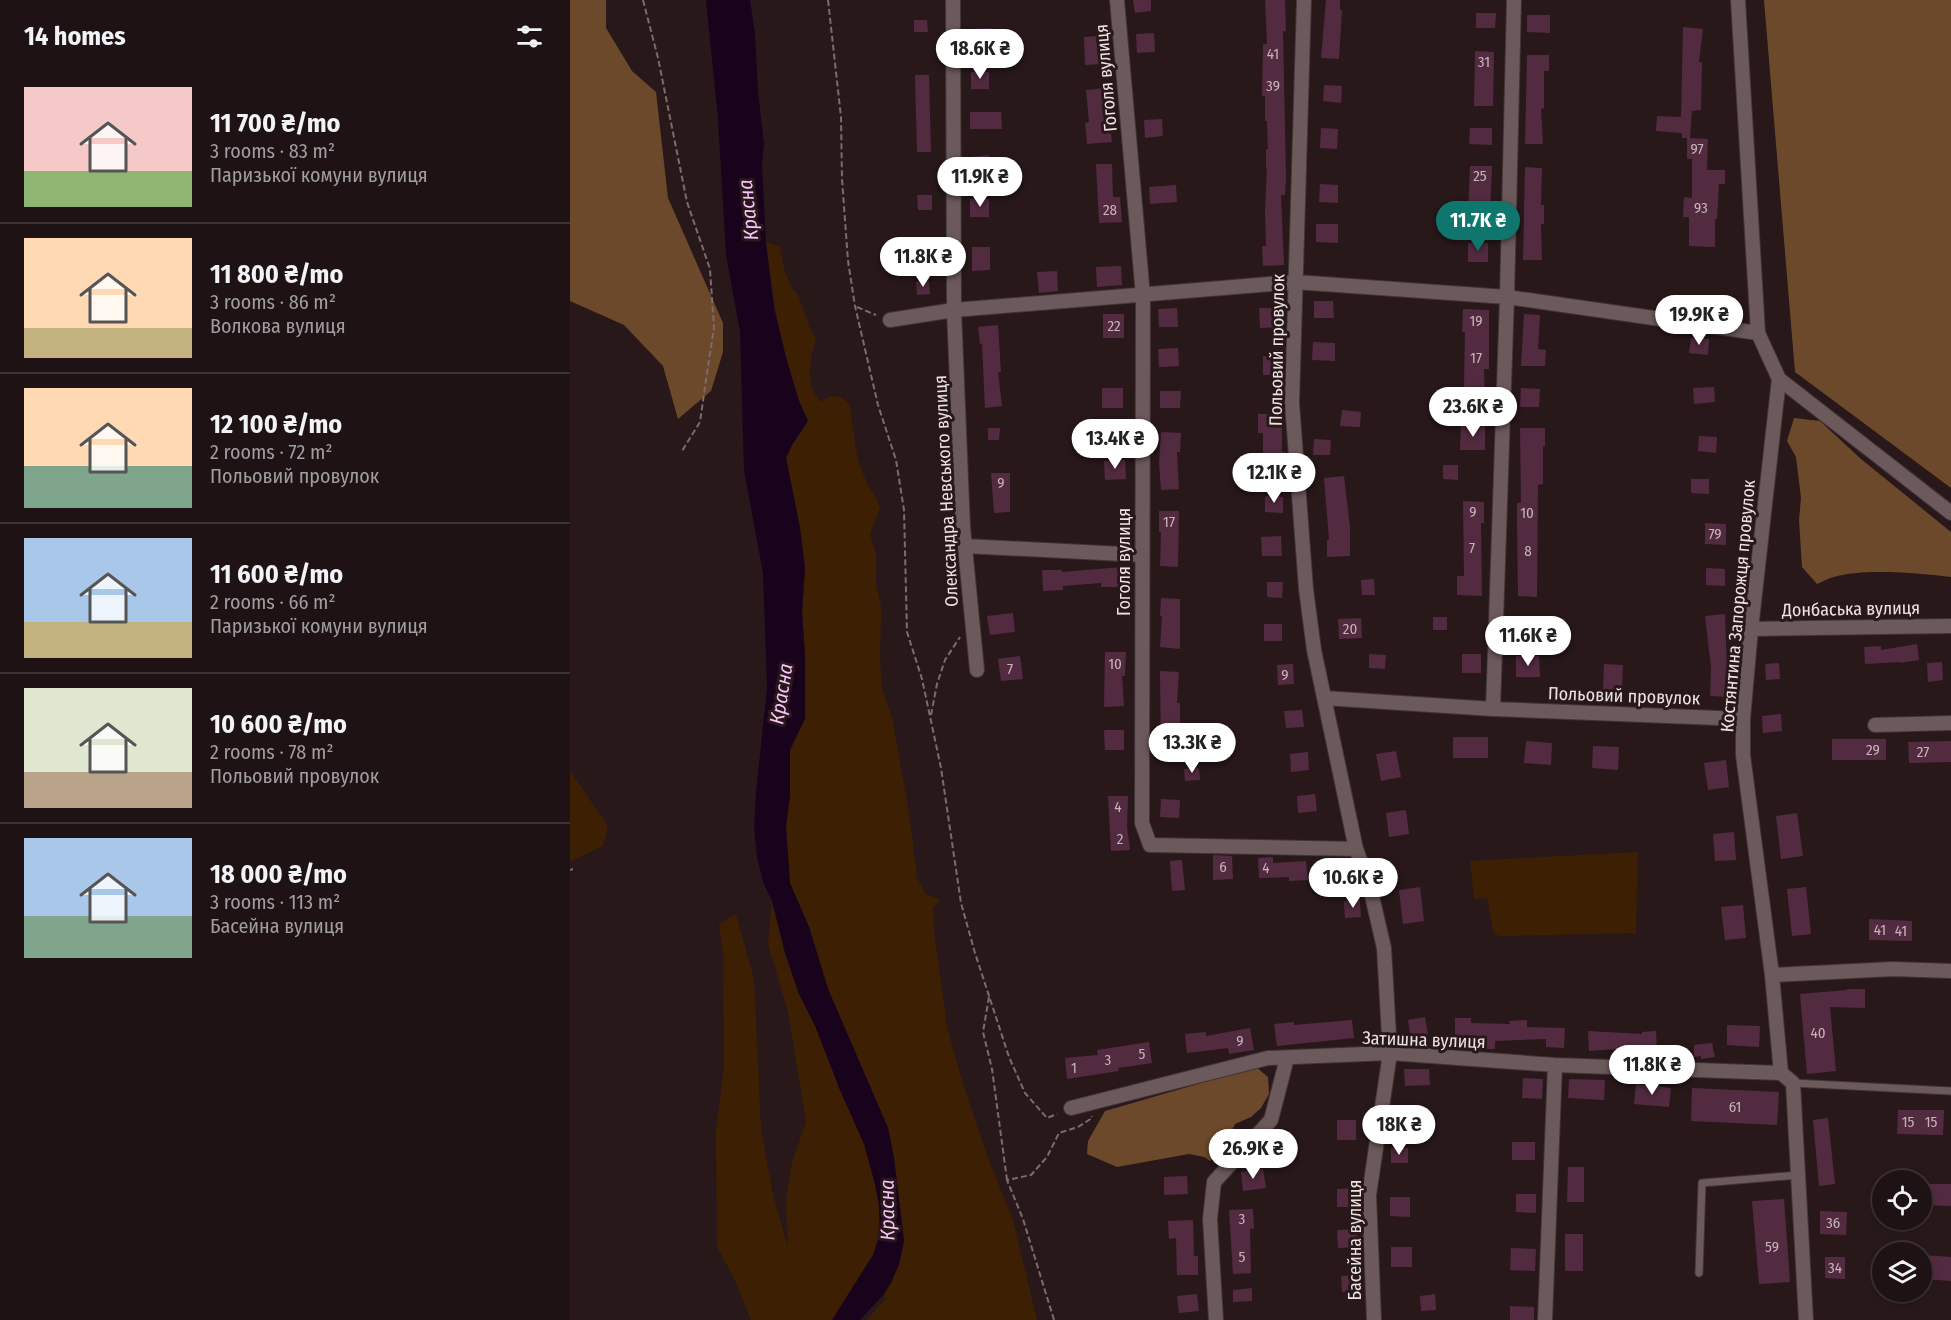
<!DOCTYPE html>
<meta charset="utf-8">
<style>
body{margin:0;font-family:"Fira Sans Condensed",sans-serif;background:#2b2022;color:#f1f3f6;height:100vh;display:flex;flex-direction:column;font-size:22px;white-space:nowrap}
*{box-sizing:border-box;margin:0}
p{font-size:20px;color:#a19ea0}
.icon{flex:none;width:33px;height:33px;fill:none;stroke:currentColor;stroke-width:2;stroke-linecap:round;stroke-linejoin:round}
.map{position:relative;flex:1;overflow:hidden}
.panel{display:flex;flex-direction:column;background:#1e1214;width:570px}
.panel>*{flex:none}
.controls{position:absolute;left:1302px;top:1170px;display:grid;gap:12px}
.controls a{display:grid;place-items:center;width:60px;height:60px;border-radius:50%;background:#1e1214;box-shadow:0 3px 9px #0003,0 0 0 2px #3c3234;font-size:30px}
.price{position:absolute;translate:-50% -51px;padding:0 14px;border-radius:21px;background:#fff;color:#222;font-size:20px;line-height:39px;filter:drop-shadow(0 2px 3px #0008)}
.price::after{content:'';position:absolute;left:50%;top:36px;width:18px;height:14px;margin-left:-9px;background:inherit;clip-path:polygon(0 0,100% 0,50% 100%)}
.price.selected{background:#0f766e;color:#fff}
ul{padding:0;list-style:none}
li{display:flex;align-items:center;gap:18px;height:150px;padding:0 24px}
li+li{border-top:2px solid #3c3234}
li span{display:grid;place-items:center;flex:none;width:168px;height:120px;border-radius:0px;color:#555}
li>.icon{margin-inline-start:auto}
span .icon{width:72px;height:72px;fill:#fffc;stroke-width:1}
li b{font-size:26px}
h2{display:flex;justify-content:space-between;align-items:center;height:72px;padding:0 24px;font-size:26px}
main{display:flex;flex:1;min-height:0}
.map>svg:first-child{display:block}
</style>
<main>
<section class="panel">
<h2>14 homes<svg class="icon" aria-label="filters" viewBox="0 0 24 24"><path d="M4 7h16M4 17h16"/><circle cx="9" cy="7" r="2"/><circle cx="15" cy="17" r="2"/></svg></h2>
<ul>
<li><span style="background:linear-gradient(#f6c9c9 70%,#8fb573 0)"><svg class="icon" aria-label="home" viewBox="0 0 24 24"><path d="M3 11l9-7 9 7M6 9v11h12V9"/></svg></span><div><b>11 700 ₴/mo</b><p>3 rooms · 83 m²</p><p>Паризької комуни вулиця</p></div></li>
<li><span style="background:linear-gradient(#ffd9b3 75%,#c2b280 0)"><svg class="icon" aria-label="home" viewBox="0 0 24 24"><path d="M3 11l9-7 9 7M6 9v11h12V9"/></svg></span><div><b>11 800 ₴/mo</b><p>3 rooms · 86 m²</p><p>Волкова вулиця</p></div></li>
<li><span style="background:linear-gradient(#ffd9b3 65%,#7fa58c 0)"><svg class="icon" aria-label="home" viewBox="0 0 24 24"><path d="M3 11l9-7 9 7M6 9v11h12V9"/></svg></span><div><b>12 100 ₴/mo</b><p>2 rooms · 72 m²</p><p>Польовий провулок</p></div></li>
<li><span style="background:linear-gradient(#a9c7e8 70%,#c2b280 0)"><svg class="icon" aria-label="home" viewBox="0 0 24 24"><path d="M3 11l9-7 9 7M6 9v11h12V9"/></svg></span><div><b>11 600 ₴/mo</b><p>2 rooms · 66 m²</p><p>Паризької комуни вулиця</p></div></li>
<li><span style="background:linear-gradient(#dfe7d0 70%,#b9a48a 0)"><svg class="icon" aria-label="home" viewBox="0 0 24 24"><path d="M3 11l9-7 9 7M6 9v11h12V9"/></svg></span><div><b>10 600 ₴/mo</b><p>2 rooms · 78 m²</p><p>Польовий провулок</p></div></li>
<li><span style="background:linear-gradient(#a9c7e8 65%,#7fa58c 0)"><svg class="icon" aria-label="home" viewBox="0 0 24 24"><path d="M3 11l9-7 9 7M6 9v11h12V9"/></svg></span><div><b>18 000 ₴/mo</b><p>3 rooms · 113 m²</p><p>Басейна вулиця</p></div></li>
</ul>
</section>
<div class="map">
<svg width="1381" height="1320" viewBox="0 0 1381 1320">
<rect width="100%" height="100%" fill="#28181a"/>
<path fill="#3d2003" d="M196,243L210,246L215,272L222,288L229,297L240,329L246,338C240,360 234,384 251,402L260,396L271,397L279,404L288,460L298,486L306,497L310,508L300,534L306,554V582L311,607L310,660L312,689L322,717L339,812L347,878L356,894L371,900L363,907L364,931L377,1027L394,1087L419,1161L443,1220L467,1320H297L316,1298L314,1294L329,1265L334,1241L324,1158L318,1128L258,989L239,927L220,883L217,854L216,826L220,795V752L235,718V655L232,612L235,568L230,528L216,458L222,445L238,420C211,365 204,303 196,243Z
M0,771L38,826L33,846L0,862Z
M1068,852L1066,933L929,936L923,932L917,898L904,899L900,861Z
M202,901L215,953L229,994L246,1028L270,1090L294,1144L301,1166L309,1205L310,1234L303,1255L262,1320H181L163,1276L147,1247L146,1131L154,1066L153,955L149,924L166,914L184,979L191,1129L203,1195L218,1247L216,1199L222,1163L236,1122L218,1012L198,944Z"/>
<path fill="#6c492b" d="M0,0H36V28L62,71L86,92L98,198L153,323V352L141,391L108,419L93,366L54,325L0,301Z
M1194,0H1381V488L1225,372Z
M1224,418L1250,421L1291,459L1381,532V577C1352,573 1292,568 1264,577C1258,578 1252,582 1247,584L1232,567L1229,520L1231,498L1226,457L1217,441Z
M686,1067L698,1077L699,1094L691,1108L681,1117L665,1124L654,1147L640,1161L634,1157L619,1154L547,1167L517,1154L518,1141L535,1111Z"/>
<path fill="#19021c" d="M136,0H180L185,33L188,92L194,144L192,164L196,243L204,308L216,357L229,401L238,421L222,445L216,458L230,528L235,568L232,612L235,655V719L220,749V795L216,826L220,883L239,927L258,989L318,1128L324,1158L334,1241L329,1264L321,1283L314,1294L290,1320H262L303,1255L310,1234L309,1205L305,1184L294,1144L270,1090L246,1028L229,994L215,953L202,901L193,882L187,857L184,829L186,792L197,688L193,573L174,470L170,331L156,255L148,119Z"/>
<path fill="#532b40" d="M563,0H581V11L565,13Z
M695,0H715L716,31H713L716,178L715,195H711L714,265L693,266L692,246H696L695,212L697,169H696V149H698L697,121H695V96H692L693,44H697Z
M756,0H770V10H772L769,59L751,58Z
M906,13H926L925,28H906Z
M957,15H980V33L957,32Z
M344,20H357L358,32H344Z
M1113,27L1133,29L1129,62H1132L1131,110L1122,111L1120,138L1138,139L1137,170H1155V184H1149L1147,219H1145V247L1119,246V217H1113L1114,197L1122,198V159H1117V138H1112V133L1086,131L1087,116L1111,117Z
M422,28L423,46H401V29Z
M584,33L585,52L567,53L566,34Z
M527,36L528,50L533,49L534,64L515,65L514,37Z
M905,51L924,52L923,106H904Z
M957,55H979V71H974V108L971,109L973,144H955Z
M401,72H419V89H401Z
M345,75H359L361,152H347Z
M754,85L772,86L771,103L753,101Z
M535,88L542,142L517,144L515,123L519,122L516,90Z
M400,112H431L432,129H400Z
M592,119L593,136L575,138L574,120Z
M751,128L768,129L767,149L750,148Z
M900,128H922V145L899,144Z
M419,155L421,173L402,174L400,157Z
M526,164H542L543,197H550L552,222L529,223Z
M900,166H922L920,217L898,216Z
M955,167L972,168L971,205H974V224H971L972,260H953Z
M750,184L768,185V203L749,202Z
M606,185L607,202L580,204L579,187Z
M347,195H362V210H348Z
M400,199H419V217H400Z
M746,224H768V243L746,242Z
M898,243H918V262H898Z
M402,247H420V270L402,271Z
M551,266L552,285L527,287L526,267Z
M487,271L488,291L469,293L467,272Z
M359,281L360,294L347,295L346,282Z
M1139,295L1160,297L1158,315L1137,313Z
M744,301H763L764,318H744Z
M607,308L608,327H589L588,309Z
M689,308H710V327L690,328Z
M893,309L919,310V369H914L915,404L891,405V387H894L895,332H892Z
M533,314H554V338H533Z
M954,314L970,315L968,349L976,350L975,366H951Z
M428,325L431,372H428L432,406L415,408L412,344H410L408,327Z
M1121,338L1139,339L1138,355L1119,353Z
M743,342L765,343V361L742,360Z
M608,348L609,366L589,367L588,349Z
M693,356H711L710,375H693Z
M1144,387L1145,402L1124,404L1123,388Z
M532,388H553V408H532Z
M951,388L970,389L969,407H950Z
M590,391H611L610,408H590Z
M772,410L791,412L790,427L770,426Z
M688,414H712V452H715V470H693V433H688Z
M891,425L915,426V450H890Z
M418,428H430L429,440H418Z
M950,428H975V446H973V484L968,485L967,597L948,596L947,522V503H951Z
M591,432L611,433L610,452H607L609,489L591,490L589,463Z
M1129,436L1147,437L1146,453L1128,451Z
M744,439L761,440L760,455H743Z
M555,460L556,479L535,480L534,461Z
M873,465H888V480L873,479Z
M421,473H440V512L424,513Z
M774,476L780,527V556L757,557V540H759L754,478Z
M1121,479H1139V494L1121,493Z
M695,496L713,497V513L695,512Z
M893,501L914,502V523H911L912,596L887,595V576H894Z
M589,511H609L608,567L590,566L591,532H589Z
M1135,523L1156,524V545L1135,544Z
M711,536L712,556H692L691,537Z
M551,567V587H531V583L493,586V590L473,591L472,570H492V572Z
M1136,568L1155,569V586L1136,585Z
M804,579L805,595H792L791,580Z
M697,582H713L712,598L697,597Z
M591,598L610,599V649L590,647L592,616H590Z
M443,613L445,632L420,635L417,616Z
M1155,614L1158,697L1140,696L1141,668L1135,616Z
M948,616L970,617V634H947Z
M863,617H877V630H863Z
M791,618L792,638L769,639L768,619Z
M694,624H712V641H694Z
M1347,644L1349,660L1330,663V662L1295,664L1294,647L1311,646V650Z
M535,652H556L555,676H552L554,706L534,707Z
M799,654L816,655L815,669L799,668Z
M892,654H911V673H892Z
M450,656L453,679L431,681L428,659Z
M946,656H969L970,677H946Z
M1372,662L1373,680L1358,682L1357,663Z
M1209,663L1210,679L1196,680L1195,664Z
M723,664L724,684L708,685L707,665Z
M1034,664L1053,665L1052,692L1033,691Z
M590,671L609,672L607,703H610V740H614V756H591Z
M732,710L734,727L716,728L714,711Z
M1211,714L1212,731L1193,733L1192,716Z
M534,730H554V750H535Z
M883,737H918V758H883Z
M1262,739H1316V760H1262Z
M956,741L982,743L981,765L954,763Z
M1381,741V762L1339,763L1338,742Z
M1023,746L1049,747L1048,770L1022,768Z
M826,751L831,777L811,781L806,754Z
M738,752L739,770L721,772L720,754Z
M1156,760L1159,787L1138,790L1134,763Z
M629,768L630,780L615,781L614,769Z
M745,794L747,811L728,813L727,796Z
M538,796H558L557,827L560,850L541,851Z
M591,799L610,800L609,818L590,817Z
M836,810L839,834L819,837L816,813Z
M1227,813L1233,856L1211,859L1206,816Z
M1164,832L1166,860L1145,861L1143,834Z
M643,855L662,856L663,879L643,880Z
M703,857V863L736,861L738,880L719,881V877L689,878L688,858Z
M612,860L615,890L602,891L600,861Z
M850,887L854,921L833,924L829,890Z
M1236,887L1241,934L1222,936L1217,889Z
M790,900L791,917L775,918L774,901Z
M1173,905L1176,938L1155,940L1151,907Z
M1299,919L1342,921V941L1299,940Z
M1277,989H1295V1008L1260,1007L1266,1071L1237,1074L1230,994L1277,990Z
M855,1017L858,1035L841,1038L838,1020Z
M885,1018H901V1023L940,1024L939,1021L957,1020V1027L995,1028L994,1048L976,1047V1039L925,1041V1049H913V1044H885Z
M782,1020L784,1038L707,1046L704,1024L724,1022V1025Z
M1157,1025L1190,1026L1189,1047L1157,1045Z
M680,1028L684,1050L659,1054L658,1048L617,1053L615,1034L636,1032V1036Z
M1018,1031L1072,1034V1032L1086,1031L1087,1051L1046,1052V1049L1019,1051Z
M579,1042L582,1063L548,1068L549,1071L497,1079L495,1058L528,1055L527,1050Z
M1142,1043L1145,1057L1131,1059V1056L1124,1057V1045Z
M834,1069H859L860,1085L835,1086Z
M953,1078L973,1079L972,1099L952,1098Z
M999,1079L1035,1080L1034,1100L998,1098Z
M1066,1084L1101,1088L1099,1107L1064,1104Z
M1122,1088L1209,1092L1207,1125L1121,1121Z
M1328,1110H1374L1373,1135L1327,1134Z
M1258,1118L1265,1184L1249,1186L1243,1120Z
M767,1120H786V1140H767Z
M942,1142H965V1160H942Z
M821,1148H838V1163H821Z
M998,1167H1014V1202H997Z
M693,1169L696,1188L673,1191L671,1172Z
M617,1176L618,1194L594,1195V1177Z
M1352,1184H1381V1206L1352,1205Z
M786,1188V1207H767V1189Z
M946,1194H966V1213L946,1212Z
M820,1197H840V1217L820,1216Z
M1214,1199L1220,1282L1189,1284L1182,1201Z
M683,1209L684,1228L680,1229L681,1273L663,1274L659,1210Z
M1250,1211L1277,1212L1276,1235L1250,1234Z
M623,1220L624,1256H628V1275H607L606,1238L599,1239L598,1221Z
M787,1229L788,1247L768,1248L767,1230Z
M995,1234H1013V1271H995Z
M821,1247H842V1267H821Z
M941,1248L966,1249L965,1271L940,1270Z
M1353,1255L1381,1257V1281L1352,1279Z
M1255,1257H1275V1279L1255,1278Z
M787,1275L788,1291L772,1292L771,1276Z
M682,1288V1301L663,1302V1290Z
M627,1294L629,1311L609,1313L607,1296Z
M865,1294L866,1310L851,1311L850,1296Z
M940,1306L964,1307V1320H940Z"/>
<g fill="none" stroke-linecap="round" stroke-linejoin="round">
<defs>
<path id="service" d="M1223,1083L1381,1091
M1129,1273L1132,1183L1228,1175"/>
<path id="minor" d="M383,0L384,310L393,527L407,670
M547,0L573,296L572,823L580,845L786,849
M734,0L722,403L736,589L744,650L786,849L799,883L814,948L820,1053L799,1195L804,1320
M1168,0L1188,333L1209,379L1181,629L1173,719V755L1202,975L1211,1073L1223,1083L1236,1320
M320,320L384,310L725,282L937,297L1188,333
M1209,379L1381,513
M395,546L572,555
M1181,629L1381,626
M754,698L923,709L1173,719
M923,709L937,297L944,0
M1305,725L1381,723
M1202,975L1323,969L1381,971
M501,1108L698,1058L820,1053L985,1065L1211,1073
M646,1320L640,1219L644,1182L701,1120L717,1058
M975,1320L985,1065"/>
</defs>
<use href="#service" stroke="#413536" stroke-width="9"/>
<use href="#minor" stroke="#413536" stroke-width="16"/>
<path stroke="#7a6c6d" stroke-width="2" stroke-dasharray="6 3" stroke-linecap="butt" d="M73,0L88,58L117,202L140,269L144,328L138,366L130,422L112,451
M258,0L271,117L272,179L278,261L285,306L308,405L326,460L334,510L337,632L352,679L371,768L391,903L405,953L439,1057L455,1093L477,1118L487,1114
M287,307L306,315
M361,715L367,684L375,660L390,637
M0,870L3,869
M419,997L413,1032L422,1069L437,1180
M484,1320L453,1219L437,1180L461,1175L477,1157L489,1133L508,1127L522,1118V1116"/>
<use href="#service" stroke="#6c595b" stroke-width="7"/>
<use href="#minor" stroke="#6c595b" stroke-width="14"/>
</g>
<g text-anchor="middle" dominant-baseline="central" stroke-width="6" stroke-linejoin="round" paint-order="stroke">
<g font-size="15" fill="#c7b4ba">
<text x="703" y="54">41</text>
<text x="914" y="62">31</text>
<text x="703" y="86">39</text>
<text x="1127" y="149">97</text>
<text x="910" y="176">25</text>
<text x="1131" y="208">93</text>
<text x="540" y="210">28</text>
<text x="906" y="321">19</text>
<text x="544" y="326">22</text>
<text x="906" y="358">17</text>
<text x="431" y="483">9</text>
<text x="903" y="512">9</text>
<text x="957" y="513">10</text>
<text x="599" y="522">17</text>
<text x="1145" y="534">79</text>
<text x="902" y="548">7</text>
<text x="958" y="551">8</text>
<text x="780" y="629">20</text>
<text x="545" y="664">10</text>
<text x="440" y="669">7</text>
<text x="715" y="675">9</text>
<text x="1303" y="750">29</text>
<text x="1353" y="752">27</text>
<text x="548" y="807">4</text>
<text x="550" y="839">2</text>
<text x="653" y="867">6</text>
<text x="696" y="868">4</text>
<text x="1310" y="930">41</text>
<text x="1331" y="931">41</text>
<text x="1248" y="1033">40</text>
<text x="670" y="1041">9</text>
<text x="572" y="1054">5</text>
<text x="538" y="1060">3</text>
<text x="504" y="1068">1</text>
<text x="1165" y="1107">61</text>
<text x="1338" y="1122">15</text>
<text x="1361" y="1122">15</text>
<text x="672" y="1219">3</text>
<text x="1263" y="1223">36</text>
<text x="1202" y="1247">59</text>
<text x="672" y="1257">5</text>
<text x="1265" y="1268">34</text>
</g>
<g font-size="18" fill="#eee2e3" stroke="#28181a">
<text transform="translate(536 78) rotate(-95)">Гоголя вулиця</text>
<text transform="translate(707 350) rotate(-89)">Польовий провулок</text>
<text transform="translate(376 491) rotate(-93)">Олександра Невського вулиця</text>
<text transform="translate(554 562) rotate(-90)">Гоголя вулиця</text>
<text transform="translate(1168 606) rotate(-85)">Костянтина Запорожця провулок</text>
<text transform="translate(1281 609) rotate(-1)">Донбаська вулиця</text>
<text transform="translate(1054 696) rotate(2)">Польовий провулок</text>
<text transform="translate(854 1040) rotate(2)">Затишна вулиця</text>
<text transform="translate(785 1240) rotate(-90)">Басейна вулиця</text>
</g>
<g font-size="20" font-style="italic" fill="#f8c4fd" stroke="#28181a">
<text transform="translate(178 210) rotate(-96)">Красна</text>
<text transform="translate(211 694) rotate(-81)">Красна</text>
<text transform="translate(317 1210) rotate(-91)">Красна</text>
</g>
</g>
</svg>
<div class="controls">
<a><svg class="icon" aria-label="locate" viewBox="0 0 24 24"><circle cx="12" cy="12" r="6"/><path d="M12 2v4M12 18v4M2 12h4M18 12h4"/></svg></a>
<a><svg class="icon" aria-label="layers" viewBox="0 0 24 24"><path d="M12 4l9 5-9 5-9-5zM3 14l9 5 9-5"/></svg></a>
</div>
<b class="price" style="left:410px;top:80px">18.6K ₴</b>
<b class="price" style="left:410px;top:208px">11.9K ₴</b>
<b class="price selected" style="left:908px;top:252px">11.7K ₴</b>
<b class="price" style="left:353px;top:288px">11.8K ₴</b>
<b class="price" style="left:1129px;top:346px">19.9K ₴</b>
<b class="price" style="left:903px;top:438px">23.6K ₴</b>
<b class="price" style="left:545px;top:470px">13.4K ₴</b>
<b class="price" style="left:704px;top:504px">12.1K ₴</b>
<b class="price" style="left:958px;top:667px">11.6K ₴</b>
<b class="price" style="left:622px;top:774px">13.3K ₴</b>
<b class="price" style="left:783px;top:909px">10.6K ₴</b>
<b class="price" style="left:1082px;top:1096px">11.8K ₴</b>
<b class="price" style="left:829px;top:1156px">18K ₴</b>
<b class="price" style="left:683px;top:1180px">26.9K ₴</b>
</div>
</main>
